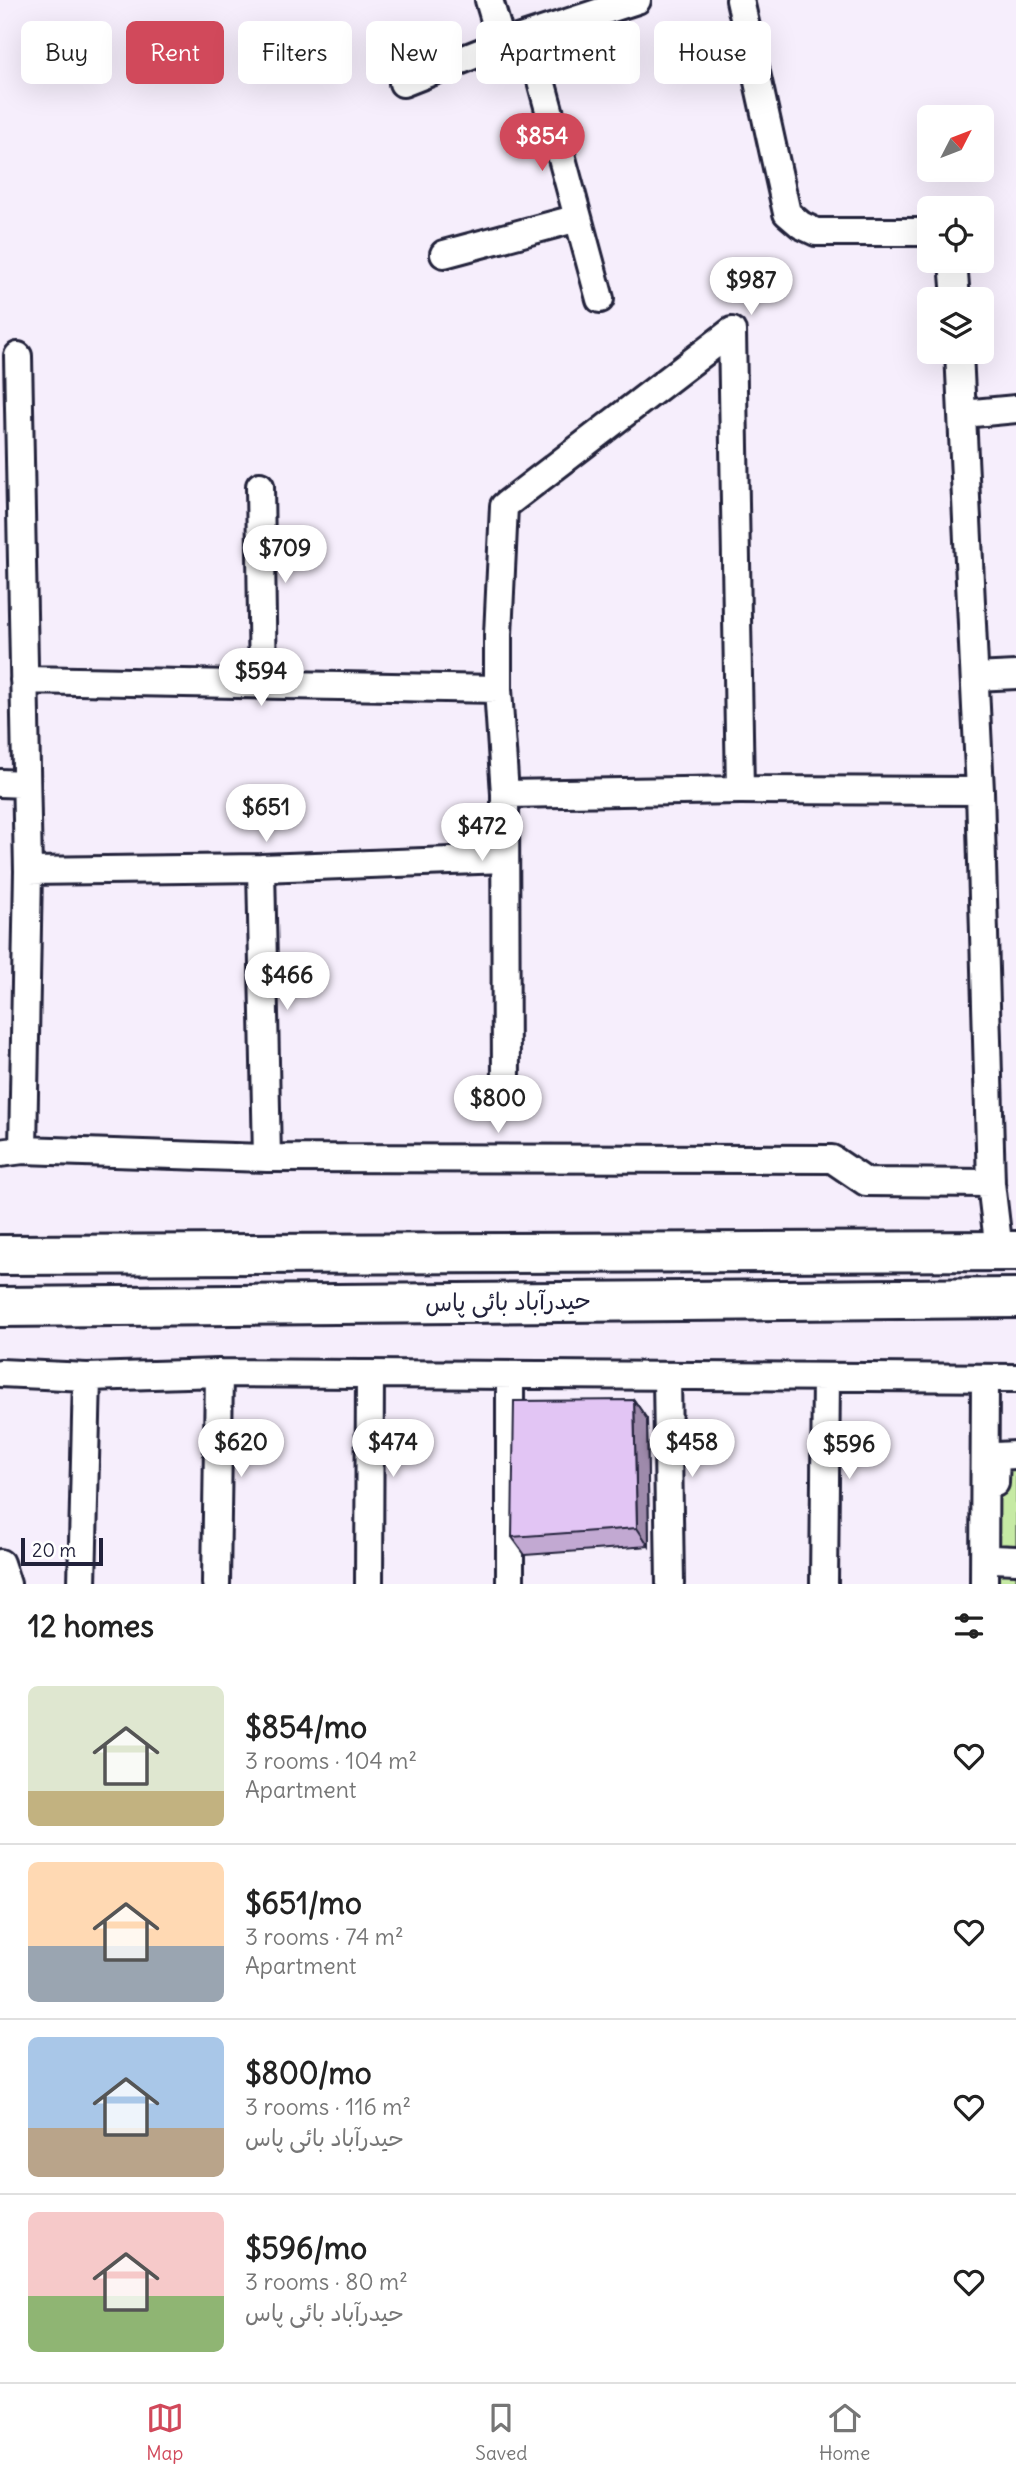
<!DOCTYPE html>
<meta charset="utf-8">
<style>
body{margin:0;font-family:Delius,"Playpen Sans Arabic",sans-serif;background:#f6f6f6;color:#222;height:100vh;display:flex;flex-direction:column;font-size:26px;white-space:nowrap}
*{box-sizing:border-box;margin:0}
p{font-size:23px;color:#767676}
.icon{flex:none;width:38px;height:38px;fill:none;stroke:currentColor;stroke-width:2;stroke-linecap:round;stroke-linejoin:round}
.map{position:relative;height:1584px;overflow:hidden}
.side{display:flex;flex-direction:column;background:#fff;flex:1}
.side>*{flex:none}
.banner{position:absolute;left:21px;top:21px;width:975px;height:63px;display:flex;gap:14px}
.needle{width:46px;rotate:48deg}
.fabs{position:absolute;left:917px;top:105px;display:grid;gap:14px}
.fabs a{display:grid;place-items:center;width:77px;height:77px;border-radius:10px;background:#fff;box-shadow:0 7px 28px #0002;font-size:35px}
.scale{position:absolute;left:21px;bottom:18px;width:82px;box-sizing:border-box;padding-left:7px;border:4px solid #22223b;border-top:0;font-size:19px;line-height:24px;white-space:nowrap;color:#22223b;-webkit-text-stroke:5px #fff;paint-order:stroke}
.price{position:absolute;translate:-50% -60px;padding:0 16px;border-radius:24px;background:#fff;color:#222;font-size:23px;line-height:46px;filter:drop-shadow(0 2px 4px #0008)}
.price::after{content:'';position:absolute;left:50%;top:42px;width:21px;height:16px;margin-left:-10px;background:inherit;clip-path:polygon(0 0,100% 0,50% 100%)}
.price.selected{background:#d1495b;color:#fff}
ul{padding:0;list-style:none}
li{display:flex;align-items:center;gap:21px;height:175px;padding:0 28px}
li+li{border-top:2px solid #e0e0e0}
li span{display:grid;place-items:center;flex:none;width:196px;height:140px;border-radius:10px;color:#555}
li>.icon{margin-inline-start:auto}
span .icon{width:84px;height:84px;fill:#fffc;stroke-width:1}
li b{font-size:30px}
h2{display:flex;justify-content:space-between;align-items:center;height:84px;padding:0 28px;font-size:30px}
.tag{padding:0 24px;border-radius:10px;background:#fff;box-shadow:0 7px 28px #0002;font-size:24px;line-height:63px}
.tag.selected{background:#d1495b;color:#fff}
.tab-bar{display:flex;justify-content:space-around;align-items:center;height:98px;border-top:2px solid #e0e0e0;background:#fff;font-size:19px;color:#767676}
.tab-bar a{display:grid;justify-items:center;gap:4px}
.tab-bar .selected{color:#d1495b}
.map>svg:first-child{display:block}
</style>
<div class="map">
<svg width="1016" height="1584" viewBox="0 0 1016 1584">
<rect width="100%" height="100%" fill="#f6eefc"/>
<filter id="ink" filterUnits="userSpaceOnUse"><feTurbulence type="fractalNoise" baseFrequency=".0143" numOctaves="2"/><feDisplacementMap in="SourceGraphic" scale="14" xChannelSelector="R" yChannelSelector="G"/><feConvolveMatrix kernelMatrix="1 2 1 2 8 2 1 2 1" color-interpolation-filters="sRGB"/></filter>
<g filter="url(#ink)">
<path fill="#c6eaa4" stroke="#748670" stroke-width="2" d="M1016,1455V1584H992L996,1456Z"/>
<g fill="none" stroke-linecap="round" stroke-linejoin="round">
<defs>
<path id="street" d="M489,0L502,44
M740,0L787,213L801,225L816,232H929
M529,36L600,299
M403,83L502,44L637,0
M444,254L578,218
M953,261L956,299
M959,352L980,791L991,1183L999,1251
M18,356L28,871L23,1150
M963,414L1016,409
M260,486L263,684
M975,677L1016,675
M24,680L498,689
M0,783L26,784
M505,794L740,790L980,791
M261,868L267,1158
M28,871L261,868L505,859
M506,1091L505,794L498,689V635L504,506L732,331L740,790
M0,1153L23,1150L267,1158L832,1159L866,1182L991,1183
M0,1373L87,1377L219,1373L1016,1378
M510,1375V1584
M667,1376L670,1584
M995,1483L996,1456L1016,1455
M993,1559L1016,1560
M0,1563L7,1584
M82,1584L87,1377
M216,1584L219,1373
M369,1584L370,1374
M824,1584L826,1377
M984,1584L985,1378"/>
<path id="highway" d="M0,1255L1016,1251
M0,1307L1016,1298"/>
</defs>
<use href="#street" stroke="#22223b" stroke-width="32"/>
<use href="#highway" stroke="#22223b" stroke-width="44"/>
<use href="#street" stroke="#fff" stroke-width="26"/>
<use href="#highway" stroke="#fff" stroke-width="38"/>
</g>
<path fill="#c2a9d2" stroke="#22223b" stroke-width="2" d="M634,1400L647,1419L649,1546L525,1555L512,1537Z"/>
<path fill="#9e8aab" stroke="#22223b" stroke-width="2" d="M634,1400L647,1419L649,1546L637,1528Z"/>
<path fill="#e2c5f4" stroke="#22223b" stroke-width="2" d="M634,1400L637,1528L512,1537L514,1401Z"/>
</g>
<g text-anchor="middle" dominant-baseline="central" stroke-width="7" stroke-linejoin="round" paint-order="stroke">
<g font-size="24" fill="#22223b" stroke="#fff">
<text transform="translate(508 1301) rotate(-1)">حیدرآباد بائی پاس</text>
</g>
</g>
</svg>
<div class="fabs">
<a><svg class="needle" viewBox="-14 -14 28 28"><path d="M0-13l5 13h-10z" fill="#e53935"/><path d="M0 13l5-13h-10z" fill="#767676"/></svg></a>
<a><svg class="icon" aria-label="locate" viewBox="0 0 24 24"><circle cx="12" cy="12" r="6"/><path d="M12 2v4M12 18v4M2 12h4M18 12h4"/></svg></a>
<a><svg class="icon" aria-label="layers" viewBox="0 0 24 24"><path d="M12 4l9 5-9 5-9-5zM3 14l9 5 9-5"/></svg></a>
</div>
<div class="scale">20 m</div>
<b class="price selected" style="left:542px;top:173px">$854</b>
<b class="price" style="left:751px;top:317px">$987</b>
<b class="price" style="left:285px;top:585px">$709</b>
<b class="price" style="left:261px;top:708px">$594</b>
<b class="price" style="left:266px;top:844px">$651</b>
<b class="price" style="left:482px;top:863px">$472</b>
<b class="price" style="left:287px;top:1012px">$466</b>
<b class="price" style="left:498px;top:1135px">$800</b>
<b class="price" style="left:241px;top:1479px">$620</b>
<b class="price" style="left:393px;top:1479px">$474</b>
<b class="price" style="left:692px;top:1479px">$458</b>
<b class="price" style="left:849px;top:1481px">$596</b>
<div class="banner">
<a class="tag">Buy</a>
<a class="tag selected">Rent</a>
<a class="tag">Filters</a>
<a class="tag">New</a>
<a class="tag">Apartment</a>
<a class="tag">House</a>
</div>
</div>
<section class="side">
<h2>12 homes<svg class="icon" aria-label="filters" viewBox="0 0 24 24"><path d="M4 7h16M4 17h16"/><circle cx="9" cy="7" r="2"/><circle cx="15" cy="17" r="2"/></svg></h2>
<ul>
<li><span style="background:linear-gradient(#dfe7d0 75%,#c2b280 0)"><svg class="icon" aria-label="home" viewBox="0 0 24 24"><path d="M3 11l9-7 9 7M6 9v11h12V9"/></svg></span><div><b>$854/mo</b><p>3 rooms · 104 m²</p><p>Apartment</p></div><svg class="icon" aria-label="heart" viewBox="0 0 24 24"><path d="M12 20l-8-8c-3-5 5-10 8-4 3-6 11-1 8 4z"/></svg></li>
<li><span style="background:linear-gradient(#ffd9b3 60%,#9aa5b1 0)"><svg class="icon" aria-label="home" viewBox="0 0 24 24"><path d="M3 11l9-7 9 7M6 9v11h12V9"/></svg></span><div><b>$651/mo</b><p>3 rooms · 74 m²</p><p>Apartment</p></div><svg class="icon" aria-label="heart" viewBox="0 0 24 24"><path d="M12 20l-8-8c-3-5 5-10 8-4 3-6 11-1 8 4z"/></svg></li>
<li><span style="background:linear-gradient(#a9c7e8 65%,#b9a48a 0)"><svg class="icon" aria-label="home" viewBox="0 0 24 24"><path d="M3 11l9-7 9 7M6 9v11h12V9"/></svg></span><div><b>$800/mo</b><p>3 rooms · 116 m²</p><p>حیدرآباد بائی پاس</p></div><svg class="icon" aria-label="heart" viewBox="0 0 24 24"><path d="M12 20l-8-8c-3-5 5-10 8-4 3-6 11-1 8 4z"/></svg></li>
<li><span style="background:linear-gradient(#f6c9c9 60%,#8fb573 0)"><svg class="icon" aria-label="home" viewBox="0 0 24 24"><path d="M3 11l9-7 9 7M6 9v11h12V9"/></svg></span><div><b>$596/mo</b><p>3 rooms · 80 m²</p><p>حیدرآباد بائی پاس</p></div><svg class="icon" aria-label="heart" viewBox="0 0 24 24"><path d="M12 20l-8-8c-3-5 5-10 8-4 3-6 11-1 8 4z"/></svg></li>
</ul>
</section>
<nav class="tab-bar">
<a class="selected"><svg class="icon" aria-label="map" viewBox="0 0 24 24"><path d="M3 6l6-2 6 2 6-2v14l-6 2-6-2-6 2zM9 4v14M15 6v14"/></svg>Map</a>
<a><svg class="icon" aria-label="saved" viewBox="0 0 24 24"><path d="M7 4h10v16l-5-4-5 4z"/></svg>Saved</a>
<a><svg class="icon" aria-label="home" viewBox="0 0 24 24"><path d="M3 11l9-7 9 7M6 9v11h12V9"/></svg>Home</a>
</nav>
